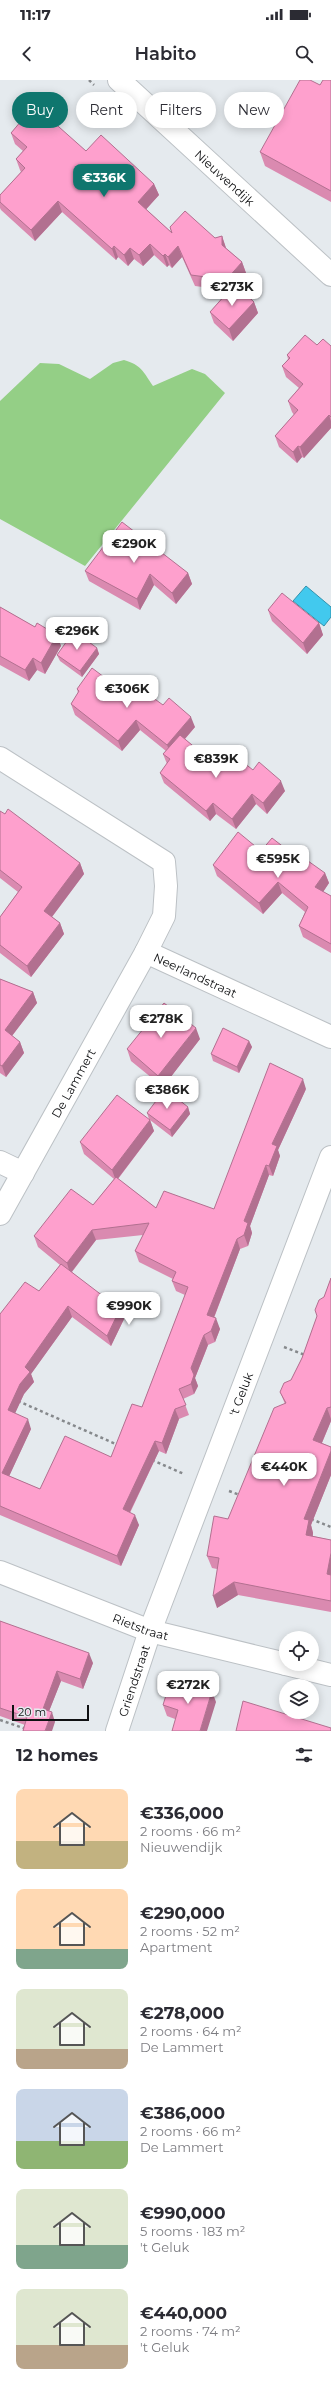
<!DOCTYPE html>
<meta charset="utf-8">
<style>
body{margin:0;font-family:Montserrat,sans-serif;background:#f7f7f7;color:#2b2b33;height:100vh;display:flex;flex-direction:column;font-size:15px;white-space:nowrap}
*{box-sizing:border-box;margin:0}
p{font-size:13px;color:#7c7c81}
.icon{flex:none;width:22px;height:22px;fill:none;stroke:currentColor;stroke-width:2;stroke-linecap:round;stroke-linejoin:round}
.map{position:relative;height:1651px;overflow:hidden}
.details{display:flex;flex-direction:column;background:#fff;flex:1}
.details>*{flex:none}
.top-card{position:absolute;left:12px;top:12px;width:307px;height:36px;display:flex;gap:8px}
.fabs{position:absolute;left:279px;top:1551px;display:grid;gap:8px}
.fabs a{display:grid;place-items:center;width:40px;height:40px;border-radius:50%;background:#fff;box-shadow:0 2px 10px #0003;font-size:20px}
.scale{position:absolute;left:12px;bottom:10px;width:77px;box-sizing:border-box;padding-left:4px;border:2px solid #101113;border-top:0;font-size:11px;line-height:14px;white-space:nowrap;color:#101113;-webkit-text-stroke:3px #e5eaee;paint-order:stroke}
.price{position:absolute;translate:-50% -34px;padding:0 9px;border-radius:8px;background:#fff;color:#222;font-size:13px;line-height:26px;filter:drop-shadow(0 1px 2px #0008)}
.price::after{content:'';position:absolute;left:50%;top:24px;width:12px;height:9px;margin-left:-6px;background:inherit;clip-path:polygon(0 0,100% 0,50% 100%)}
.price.selected{background:#0f766e;color:#fff}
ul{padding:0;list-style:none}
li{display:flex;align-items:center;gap:12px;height:100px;padding:0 16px}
li span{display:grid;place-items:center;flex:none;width:112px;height:80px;border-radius:8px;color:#555}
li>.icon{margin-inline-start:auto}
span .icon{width:48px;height:48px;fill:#fffc;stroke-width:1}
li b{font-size:17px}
h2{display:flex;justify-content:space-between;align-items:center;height:48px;padding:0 16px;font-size:17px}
.chip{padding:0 14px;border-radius:18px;background:#fff;box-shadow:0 2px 10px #0003;font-size:14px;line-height:36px}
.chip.selected{background:#0f766e;color:#fff}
.status{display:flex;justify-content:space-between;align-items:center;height:28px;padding:0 20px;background:#fff;direction:ltr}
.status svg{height:11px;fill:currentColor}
header{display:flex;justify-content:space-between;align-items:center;height:52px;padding:0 16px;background:#fff;font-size:18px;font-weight:600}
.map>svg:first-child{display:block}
</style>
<div class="status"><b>11:17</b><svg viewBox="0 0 49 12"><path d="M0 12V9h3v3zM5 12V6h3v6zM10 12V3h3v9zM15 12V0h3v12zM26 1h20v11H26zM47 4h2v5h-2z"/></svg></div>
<header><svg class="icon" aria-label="back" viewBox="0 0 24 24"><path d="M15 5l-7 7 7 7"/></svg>Habito<svg class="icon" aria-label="search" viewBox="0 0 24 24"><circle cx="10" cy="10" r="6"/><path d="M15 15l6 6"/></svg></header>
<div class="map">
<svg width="331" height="1651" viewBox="0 0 331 1651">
<rect width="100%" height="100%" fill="#e5eaee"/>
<path fill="#94cf86" d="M124,280C141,285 143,291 153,306L192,289L205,294L225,313L85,486L0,439V321L40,283L59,284L90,299L113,283Z"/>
<path fill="#42c9ee" stroke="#3392ac" d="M306,506L331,527V537L324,546L293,521Z"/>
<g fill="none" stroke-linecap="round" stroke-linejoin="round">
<defs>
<g id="street">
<path id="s1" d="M0,678L164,782L166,806L164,836L146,872L331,957"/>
<path d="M0,1082L23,1093"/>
<path id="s2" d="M0,1134L146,872"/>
<path id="s3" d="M0,1492L150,1551L286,1584"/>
<path d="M286,1584L331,1595"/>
<path id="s4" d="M117,1651L150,1551L331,1077"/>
</g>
<g id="secondary">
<path id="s5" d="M119,0L331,195"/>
</g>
</defs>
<use href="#street" stroke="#bcc1c5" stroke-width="24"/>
<use href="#secondary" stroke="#bcc1c5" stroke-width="24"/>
<path stroke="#86898c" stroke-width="2.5" stroke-dasharray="3 3" stroke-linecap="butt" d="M89,0L94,5
M284,1267L305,1275
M18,1321L118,1365
M152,1380L184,1394
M229,1411L240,1415
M311,1439L331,1447
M0,1640L32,1651"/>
<use href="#street" stroke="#fff" stroke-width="22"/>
<use href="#secondary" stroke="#fff" stroke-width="22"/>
</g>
<path fill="#da8ab0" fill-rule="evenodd" d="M331,0V122L265,86L260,72L320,5Z
M19,38L154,104L159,115L146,129L171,152L170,147L215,158L222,156L226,168L242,182L246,193L235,205L254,222L258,233L233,261L214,243L210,232L222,218L210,208L195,206L182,177L172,188L169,185L167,187L154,175L143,186L134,179L128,186L118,177L116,180L62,132L35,161L1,130L0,128V115L21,92L20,90L16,79L23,71L15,64L11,53L21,42Z
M317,265L331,266V348L304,378L302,377L297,383L279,367L275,356L294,335L292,332L288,321L299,308L286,297L282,286L288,279L287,275Z
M85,491L188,493L192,504L176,524L154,505L140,530L89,501Z
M0,527L35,547L57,555L61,566L45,594L37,590L29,601L0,585Z
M268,530L319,543L323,555L307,574L272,541Z
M97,568L99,574L82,597L60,581L57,575Z
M77,609H120L163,625L195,647L185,659L222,690H253L285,711L267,734L256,724L236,749L216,734L210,741L164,703L160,693L167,684L163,674L166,671L140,650L122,671L75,635L71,624L78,613Z
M0,731L80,783L84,794L52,837L60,843L64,854L31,897L0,873V837L18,812L0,798Z
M261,771L299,779L325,793L329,803L323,812L331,816V873L303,857L299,846L305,832L282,813L263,834L217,796L213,785Z
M0,899L33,912L37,923L12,956L20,962L24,973L6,997L0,993Z
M200,959L163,1007L131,981L127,969Z
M249,961L252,967L239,993L213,981L211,974Z
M306,1009L278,1070L280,1076L273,1096L269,1095L250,1146L252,1153L248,1166L240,1169L214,1238L220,1249L215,1262L208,1265L205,1273L195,1298L198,1306L194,1314L183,1319L189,1335L179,1339L166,1374L159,1371L130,1433L139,1445L121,1486L0,1435V1234L39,1211L60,1185L38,1167L34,1156L93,1125L114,1099L84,1074L80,1062L149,1039L147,1033L188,1027L190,1034L172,1057L150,1040L154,1051L118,1099L156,1128L214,1129ZM143,1155L135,1171L139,1182L173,1199L172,1201L176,1211L185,1215L142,1327L111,1377L40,1409L9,1396L31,1349L15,1333L24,1314L34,1302L31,1294L72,1237L111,1266L124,1239L72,1192L96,1160Z
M331,1198V1341L322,1363L331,1367V1395L311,1445L313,1453V1456L331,1460V1532L238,1515L217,1528V1489L212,1488L207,1476L228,1439L285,1324L280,1312L291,1300L302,1278Z
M0,1541L93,1583L83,1609L61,1601L49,1631L55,1642L25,1645L0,1636Z
M216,1622L175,1639L167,1636L163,1625Z"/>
<path fill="#b27090" d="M154,104L159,115L142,134L138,122Z
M58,121L62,132L35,161L31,150Z
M222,156L226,168V176L222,165Z
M150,164L154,175L143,186L139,175Z
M114,166L118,177L116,180L112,169Z
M178,166L182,177L172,188L168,177Z
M130,168L134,179L128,186L124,175Z
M165,174L169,185L167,187L163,176Z
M242,182L246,193L223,219L219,208Z
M254,222L258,233L233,261L229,249Z
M329,335L331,341V348L304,378L300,367Z
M298,366L302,377L297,383L293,372Z
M188,493L192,504L176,524L172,513Z
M150,494L154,505L140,530L137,519Z
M319,543L323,555L307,574L303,563Z
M57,555L61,566L45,594L41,583Z
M97,568L99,574L82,597L80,591Z
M33,578L37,590L29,601L25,590Z
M191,637L195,647L171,675L167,665Z
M136,640L140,650L122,671L118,661Z
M281,701L285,711L267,734L263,723Z
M252,714L256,724L236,749L232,739Z
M213,723L216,734L210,741L206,731Z
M80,783L84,794L48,842L44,831Z
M325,793L329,803L319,818L315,807Z
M278,802L282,813L263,834L259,823Z
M60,843L64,854L31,897L27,886Z
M33,912L37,923L8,961L5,950Z
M196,948L200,959L163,1007L158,996Z
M249,961L252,967L239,993L237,987Z
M20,962L24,973L6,997L2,986Z
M303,999L306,1009L278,1070L280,1076L273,1096L269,1086L272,1064Z
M188,1027L190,1034L172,1057L170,1050Z
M150,1040L154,1051L116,1101L112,1090Z
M266,1085L269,1095L250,1146L252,1153L248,1166L244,1155V1141Z
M92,1150L96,1160L70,1194L67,1183Z
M237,1159L240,1169L211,1245L207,1235Z
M68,1226L72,1237L31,1294L34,1302L24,1314L12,1340L8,1330L25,1287Z
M120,1229L124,1239L111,1266L107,1256Z
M216,1238L220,1249L215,1262L211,1251Z
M204,1255L208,1265L195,1298L198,1306L194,1314L191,1304V1288Z
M327,1328L331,1339V1341L318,1372L313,1360Z
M175,1329L179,1339L166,1374L162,1363Z
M28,1339L31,1349L6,1403L2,1393Z
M155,1361L159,1371L126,1440L123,1429Z
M331,1371V1395L311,1445L313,1453L311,1467L306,1455L304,1439Z
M135,1435L139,1445L121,1486L117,1476Z
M331,1473V1504L327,1494Z
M234,1502L238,1515L217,1528L213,1516Z
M89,1573L93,1583L83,1609L80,1599Z
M57,1591L61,1601L46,1639L43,1629Z
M212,1611L216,1622L207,1651H200Z
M52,1632L55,1642L52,1651H45Z"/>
<path fill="#fea0cd" stroke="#b27090" d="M300,0H310L320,5L323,0H331V111L260,72Z
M32,23L86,71L101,55L154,104L138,122L172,153L170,147L185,131L215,158L222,156V165L242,182L219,208L206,197L191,195L178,166L168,177L165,174L163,176L150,164L139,175L130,168L124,175L114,166L112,169L58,121L31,150L0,122V115L25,88L16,79L27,67L11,53L22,40L19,38Z
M235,204L254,222L229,249L210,232Z
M305,255L317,265L323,259L331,266V337L329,335L300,367L298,366L293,372L275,356L298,330L288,321L303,304L282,286L290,278L287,275Z
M122,442L188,493L172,513L150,494L137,519L85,491Z
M282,513L319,543L303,563L268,530Z
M0,527L35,547L37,543L57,555L41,583L33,578L25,590L0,576Z
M74,551L97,568L80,591L57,575Z
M92,588L120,609L123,605L136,615L141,609L163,625L169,618L191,637L167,665L136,640L118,661L71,624L79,611L77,609Z
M180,655L222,690L234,675L253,690L259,682L281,701L263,723L252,714L232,739L213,723L206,731L160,693L170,679L163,674Z
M8,729L80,783L44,831L60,843L27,886L0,865V837L22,807L0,790V731L5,734Z
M238,752L261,771L272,758L299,779L301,776L325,793L315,807L331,816V864L299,846L308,827L278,802L259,823L213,785Z
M0,899L33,912L5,950L20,962L2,986L0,985Z
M164,923L196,948L158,996L127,969Z
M223,948L249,961L237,987L211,974Z
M270,983L303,999L272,1064L277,1066L269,1086L266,1085L244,1141L248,1143L244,1155L237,1159L207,1235L216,1238L211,1251L204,1255L201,1262L191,1288L194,1295L191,1304L179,1309L186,1325L175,1329L162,1363L155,1361L123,1429L135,1435L117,1476L0,1426V1234L25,1202L39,1211L61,1184L120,1229L107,1256L68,1226L25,1287L30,1292L20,1304L8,1330L28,1339L2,1393L40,1409L65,1356L111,1377L132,1324L142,1327L188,1207L172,1201L176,1192L135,1171L149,1143L92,1150L67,1183L34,1156L71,1109L93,1125L116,1097L156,1128L164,1111L214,1129Z
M165,1009L188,1027L170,1050L147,1033Z
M117,1015L150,1040L112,1090L80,1062Z
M331,1198V1327L327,1328L313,1360L331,1367V1371L304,1439L309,1440L306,1455L331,1460V1473L327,1494L331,1495V1521L234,1502L213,1516L219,1478L207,1476L214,1436L228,1439L274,1328L286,1323L280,1312L284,1303L291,1300L302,1278L317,1236L315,1230L319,1220L324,1217Z
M0,1541L89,1573L80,1599L57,1591L43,1629L52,1632L45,1651H23L27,1637L0,1628Z
M171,1599L212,1611L200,1651H172L178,1630L163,1625Z
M243,1621L331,1648V1651H236Z"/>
<g text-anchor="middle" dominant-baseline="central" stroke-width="3.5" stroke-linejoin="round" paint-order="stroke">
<g font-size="12" fill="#101113" stroke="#e5eaee">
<text stroke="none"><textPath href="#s5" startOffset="144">Nieuwendijk</textPath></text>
<text stroke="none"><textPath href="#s1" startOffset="343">Neerlandstraat</textPath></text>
<text stroke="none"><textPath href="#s2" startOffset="150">De Lammert</textPath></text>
<text stroke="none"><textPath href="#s4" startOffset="359">'t Geluk</textPath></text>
<text stroke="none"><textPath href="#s3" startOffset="151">Rietstraat</textPath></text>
<text stroke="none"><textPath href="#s4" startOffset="53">Griendstraat</textPath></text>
</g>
</g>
</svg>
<div class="fabs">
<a><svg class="icon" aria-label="locate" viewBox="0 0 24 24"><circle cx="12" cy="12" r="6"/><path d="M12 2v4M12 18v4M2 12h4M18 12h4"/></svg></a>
<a><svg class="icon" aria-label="layers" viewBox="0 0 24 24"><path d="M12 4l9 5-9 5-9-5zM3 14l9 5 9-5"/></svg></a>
</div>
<div class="scale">20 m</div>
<b class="price selected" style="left:104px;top:118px">€336K</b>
<b class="price" style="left:232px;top:227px">€273K</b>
<b class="price" style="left:134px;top:484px">€290K</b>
<b class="price" style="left:77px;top:571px">€296K</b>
<b class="price" style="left:127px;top:629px">€306K</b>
<b class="price" style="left:216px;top:699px">€839K</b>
<b class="price" style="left:278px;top:799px">€595K</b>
<b class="price" style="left:161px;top:959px">€278K</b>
<b class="price" style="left:167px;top:1030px">€386K</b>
<b class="price" style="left:129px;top:1246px">€990K</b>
<b class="price" style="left:284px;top:1407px">€440K</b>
<b class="price" style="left:188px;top:1625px">€272K</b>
<div class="top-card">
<a class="chip selected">Buy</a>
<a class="chip">Rent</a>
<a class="chip">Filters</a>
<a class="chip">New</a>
</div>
</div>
<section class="details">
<h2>12 homes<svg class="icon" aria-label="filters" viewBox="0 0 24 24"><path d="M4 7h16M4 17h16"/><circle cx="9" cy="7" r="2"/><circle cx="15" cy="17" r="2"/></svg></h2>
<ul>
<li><span style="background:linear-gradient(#ffd9b3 65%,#c2b280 0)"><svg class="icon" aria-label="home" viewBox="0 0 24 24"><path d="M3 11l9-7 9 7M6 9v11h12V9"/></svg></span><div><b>€336,000</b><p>2 rooms · 66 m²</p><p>Nieuwendijk</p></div></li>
<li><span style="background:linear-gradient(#ffd9b3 75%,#7fa58c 0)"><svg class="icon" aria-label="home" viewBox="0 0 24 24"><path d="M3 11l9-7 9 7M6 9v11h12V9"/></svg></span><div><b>€290,000</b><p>2 rooms · 52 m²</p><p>Apartment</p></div></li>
<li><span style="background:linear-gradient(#dfe7d0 75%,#b9a48a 0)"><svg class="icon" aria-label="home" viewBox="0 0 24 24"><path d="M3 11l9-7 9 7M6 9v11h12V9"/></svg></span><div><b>€278,000</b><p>2 rooms · 64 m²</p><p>De Lammert</p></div></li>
<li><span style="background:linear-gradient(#c9d6e8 65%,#8fb573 0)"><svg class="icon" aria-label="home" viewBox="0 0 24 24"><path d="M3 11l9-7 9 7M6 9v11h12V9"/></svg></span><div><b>€386,000</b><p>2 rooms · 66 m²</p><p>De Lammert</p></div></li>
<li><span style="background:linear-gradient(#dfe7d0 70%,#7fa58c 0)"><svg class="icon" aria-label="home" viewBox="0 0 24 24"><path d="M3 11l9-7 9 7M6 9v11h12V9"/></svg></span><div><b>€990,000</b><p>5 rooms · 183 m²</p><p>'t Geluk</p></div></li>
<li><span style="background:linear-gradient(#dfe7d0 70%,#b9a48a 0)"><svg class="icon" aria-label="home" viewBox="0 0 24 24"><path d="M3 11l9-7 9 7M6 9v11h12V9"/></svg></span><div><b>€440,000</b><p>2 rooms · 74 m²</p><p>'t Geluk</p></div></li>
</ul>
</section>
